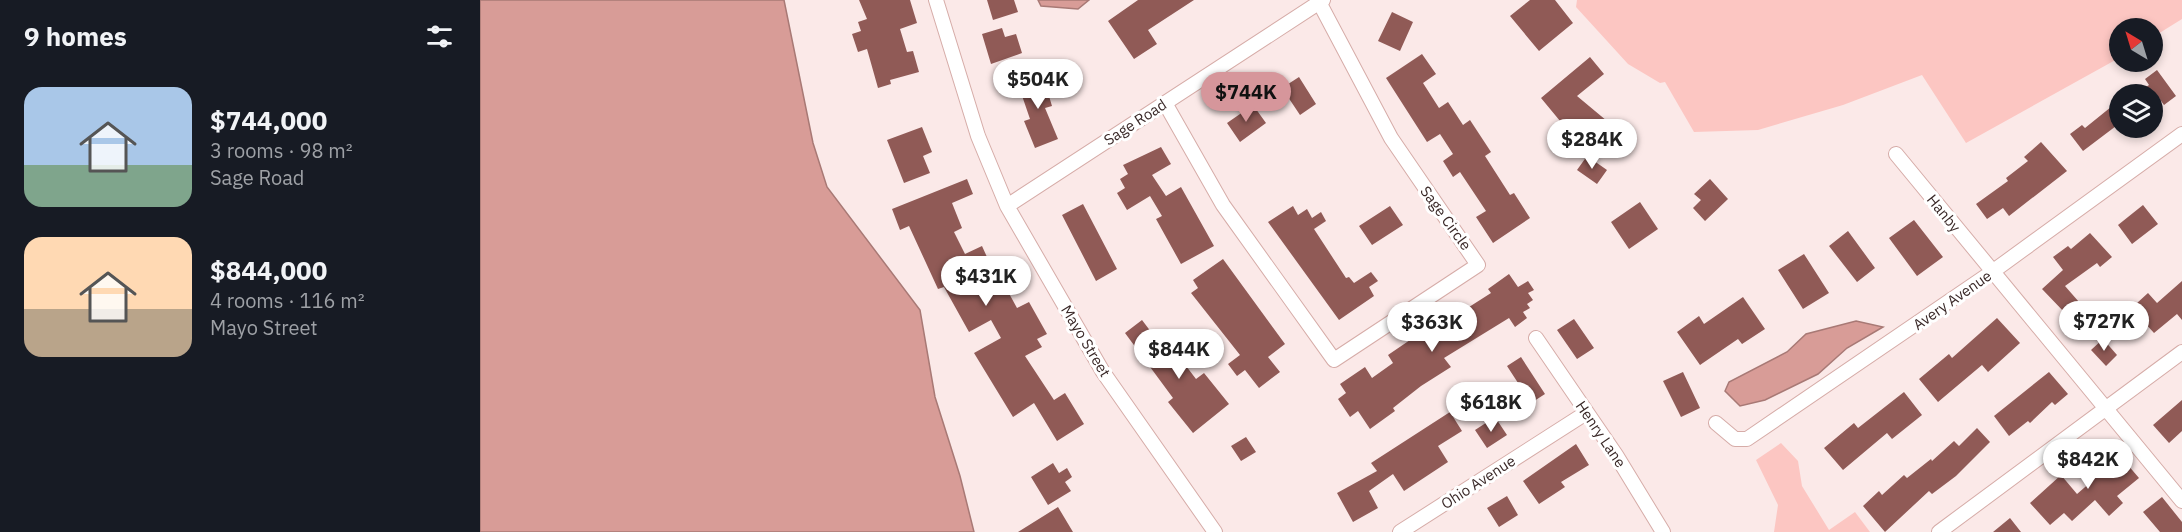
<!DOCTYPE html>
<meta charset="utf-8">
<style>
body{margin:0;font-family:"IBM Plex Sans",sans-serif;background:#242831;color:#f1f3f6;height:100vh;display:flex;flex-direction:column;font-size:22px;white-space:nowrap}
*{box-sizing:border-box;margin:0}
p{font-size:20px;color:#9ea1a6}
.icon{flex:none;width:33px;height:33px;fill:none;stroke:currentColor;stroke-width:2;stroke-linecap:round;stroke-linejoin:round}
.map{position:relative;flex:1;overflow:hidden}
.panel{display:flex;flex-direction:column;background:#171b24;width:480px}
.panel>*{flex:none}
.needle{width:39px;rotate:322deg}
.tools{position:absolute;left:1629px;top:18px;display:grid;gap:12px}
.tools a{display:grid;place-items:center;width:54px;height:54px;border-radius:50%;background:#171b24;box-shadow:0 3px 9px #0003;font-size:30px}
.price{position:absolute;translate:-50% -51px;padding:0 14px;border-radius:21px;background:#fff;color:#222;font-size:20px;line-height:39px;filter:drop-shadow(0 2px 3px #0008)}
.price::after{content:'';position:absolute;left:50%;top:36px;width:18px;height:14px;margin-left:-9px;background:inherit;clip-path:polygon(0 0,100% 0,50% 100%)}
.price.selected{background:#d6969b;color:#111}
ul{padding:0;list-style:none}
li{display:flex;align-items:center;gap:18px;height:150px;padding:0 24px}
li span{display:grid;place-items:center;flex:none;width:168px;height:120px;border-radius:18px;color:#555}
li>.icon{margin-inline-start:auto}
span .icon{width:72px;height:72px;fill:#fffc;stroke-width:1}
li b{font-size:26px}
h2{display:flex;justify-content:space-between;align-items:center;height:72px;padding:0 24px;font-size:26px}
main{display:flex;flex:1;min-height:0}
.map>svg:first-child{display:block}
</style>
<main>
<section class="panel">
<h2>9 homes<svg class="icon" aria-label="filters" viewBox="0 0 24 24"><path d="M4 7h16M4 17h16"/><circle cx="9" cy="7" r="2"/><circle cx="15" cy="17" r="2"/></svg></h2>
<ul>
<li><span style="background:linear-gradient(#a9c7e8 65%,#7fa58c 0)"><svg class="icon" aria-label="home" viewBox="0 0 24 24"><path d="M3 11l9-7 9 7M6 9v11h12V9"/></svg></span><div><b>$744,000</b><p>3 rooms · 98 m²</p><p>Sage Road</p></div></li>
<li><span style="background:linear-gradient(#ffd9b3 60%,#b9a48a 0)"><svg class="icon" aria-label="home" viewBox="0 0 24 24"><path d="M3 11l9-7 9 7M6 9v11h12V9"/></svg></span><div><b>$844,000</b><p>4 rooms · 116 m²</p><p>Mayo Street</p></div></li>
</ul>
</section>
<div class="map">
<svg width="1702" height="532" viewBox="0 0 1702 532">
<rect width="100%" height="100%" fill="#fbe9e8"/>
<path fill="#fcc6c2" d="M1097,0H1702V19L1673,37L1672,28H1640L1639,58L1486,143L1442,75L1363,105L1278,130L1214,132L1185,82L1180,83L1148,64L1096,7Z
M1301,443L1318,461L1322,486L1349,530L1375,512L1390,532H1294L1298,505L1276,460Z"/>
<path fill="#d89c97" stroke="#a87975" stroke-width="1.5" d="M0,0H304L333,143L347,187L440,310L455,397L480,476L494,532H0Z
M558,0H609L598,9L561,6Z
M1376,321L1403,327L1367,348L1338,374L1285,400L1260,406L1245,391L1249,382L1307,352L1326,334Z"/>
<path fill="#905a56" d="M379,0H430L437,23L420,29L427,52L433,51L439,72L410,80L411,84L398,88L387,49L378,52L372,34L381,31L378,22L387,19Z
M507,0H534L538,12L513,20Z
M658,0H714L668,30L677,44L654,59L628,21Z
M1050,0H1075L1093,23L1059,51L1030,16Z
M912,12L933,22L920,51L898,41Z
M522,28L525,37L536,34L542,53L511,64L502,34Z
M942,54L956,74L943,83L959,108L968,102L983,125L990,120L1011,152L1005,156L1030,195L1034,193L1050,218L1013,243L996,217L1006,211L980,172L973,177L963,161L973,154L960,134L947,142L906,78Z
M1110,57L1124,74L1097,96L1133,126L1108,156L1080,133L1085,127L1061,98Z
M1677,70L1696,96L1684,105L1676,94H1656L1669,85L1665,79Z
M562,73L572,106L565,108L578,139L555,148L544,121L550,119L537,81Z
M819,77L836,104L820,115L802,88Z
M773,105L786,123L760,142L747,123Z
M1631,107L1640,118V123L1603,151L1590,134L1602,125L1605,128Z
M442,127L452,152L443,156L450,173L424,183L407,140Z
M1561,142L1587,171L1529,216L1523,208L1507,219L1496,204L1528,181L1526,178L1548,161L1544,157Z
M681,147L691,164L672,175L686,196L701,187L734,246L701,264L676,219L682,216L670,196L647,210L637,193L645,188L640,179L648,174L643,165Z
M1107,156L1127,170L1117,184L1097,170Z
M487,179L493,194L472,203L482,228L474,232L485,254L502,246L517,279L520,277L537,308L549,302L567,334L557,339L562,347L545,356L574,400L585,393L604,424L577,441L554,403L533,417L494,353L521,338L511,320L489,332L464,287L458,289L429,226L420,230L412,209Z
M1230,179L1248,199L1225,221L1213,208L1221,200L1214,194Z
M1160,202L1178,229L1149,249L1131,222Z
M603,204L637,269L616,281L582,215Z
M1663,205L1678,224L1652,244L1638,225Z
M813,206L818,215L827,209L832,218L841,212L846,221L834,229L866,278L869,277L874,283L891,272L898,281L889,287L894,296L859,320L788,222Z
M910,206L923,225L892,245L879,226Z
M1434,220L1463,257L1437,276L1409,238Z
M1368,231L1395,268L1377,282L1349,246Z
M1610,233L1632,257L1620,267L1617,263L1585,286L1599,302L1586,314L1562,289L1583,270L1573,257L1588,246L1591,249Z
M1324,254L1349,293L1323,309L1298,270Z
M743,259L805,344L788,357L800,372L779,388L765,370L757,376L748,364L760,355L711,293L718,288L713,280Z
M1029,274L1038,287L1048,281L1054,290L1048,293L1053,300L1047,304L1050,308L1043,312L1047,318L1035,327L1029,318L964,358L971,367L941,386L913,408L915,411L890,429L878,411L870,417L858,399L866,393L860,384L885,367L892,378L913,363L908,355L930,340L929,338L945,328L947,332L964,323L1011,293L1008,289Z
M1702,281V320L1697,314L1674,333L1663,321L1644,336L1634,324L1668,293L1677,303Z
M1263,297L1285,329L1262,344L1258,339L1220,365L1197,332L1219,316L1224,324Z
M1517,318L1540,343L1508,372L1502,365L1458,402L1439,379L1469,354L1472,358Z
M1094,319L1114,348L1097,359L1077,330Z
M662,320L684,349L690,345L716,379L724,373L749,404L713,433L688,402L693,398L645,333Z
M1623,339L1637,355L1626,366L1611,350Z
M1041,357L1065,394L1051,403L1027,366Z
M1203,372L1220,408L1201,417L1183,381Z
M1569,372L1588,394L1575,405L1572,402L1550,423L1548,421L1529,436L1514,416Z
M1424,392L1442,415L1412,439L1407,433L1363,470L1344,448L1374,423L1378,428Z
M1702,400V431L1689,443L1673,425Z
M970,412L982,431L958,446L968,462L924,491L913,474L889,491L898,508L873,522L857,493L897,471L891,463Z
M1015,417L1027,435L1007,448L995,430Z
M1497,428L1510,442L1476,476L1452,494L1449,491L1405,532L1383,506L1399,491L1402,495L1424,475L1427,478L1451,459L1452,461L1474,441L1479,446Z
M766,437L776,452L761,461L751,446Z
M1629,443L1659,478L1637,496L1643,503L1629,516L1615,500L1592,521L1584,513L1570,525L1550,503L1581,475L1597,494L1626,469L1614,455Z
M1096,444L1109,465L1081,482L1085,487L1059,504L1043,481Z
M573,463L579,473L587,468L592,477L585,482L591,491L568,505L551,477Z
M1027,496L1038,515L1019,527L1007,508Z
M1682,497L1702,522V532H1680L1663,512Z
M578,507L593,532H538Z
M1530,518L1541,532H1513Z"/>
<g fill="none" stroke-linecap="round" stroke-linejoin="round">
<defs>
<path id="minor" d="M456,0L498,136L527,206L623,372L735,532
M685,103L743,205L854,360L998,265L911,138L839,2
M1416,154L1702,501
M527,206L843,0
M1056,338L1136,455L1183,532
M1236,423L1255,439H1267L1512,272L1702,134
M920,532L1106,413
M1459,532L1702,352"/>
</defs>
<use href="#minor" stroke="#d6aca8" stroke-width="16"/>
<use href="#minor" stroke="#fff" stroke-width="14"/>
</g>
<g text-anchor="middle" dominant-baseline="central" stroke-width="6" stroke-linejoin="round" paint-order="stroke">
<g font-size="15" fill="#392827" stroke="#fff">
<text transform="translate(655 122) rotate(-33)">Sage Road</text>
<text transform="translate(1464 213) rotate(51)">Hanby</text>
<text transform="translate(966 218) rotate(54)">Sage Circle</text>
<text transform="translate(1472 300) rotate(-35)">Avery Avenue</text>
<text transform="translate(606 341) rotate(59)">Mayo Street</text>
<text transform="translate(1121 434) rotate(56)">Henry Lane</text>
<text transform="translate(998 482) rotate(-33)">Ohio Avenue</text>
</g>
</g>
</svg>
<div class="tools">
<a><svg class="needle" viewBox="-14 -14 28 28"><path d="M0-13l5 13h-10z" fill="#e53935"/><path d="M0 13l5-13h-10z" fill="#9ea1a6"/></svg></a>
<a><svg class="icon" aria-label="layers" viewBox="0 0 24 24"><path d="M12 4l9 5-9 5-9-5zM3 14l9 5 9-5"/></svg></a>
</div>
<b class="price" style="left:558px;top:110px">$504K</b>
<b class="price selected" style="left:766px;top:123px">$744K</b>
<b class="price" style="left:1112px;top:170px">$284K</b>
<b class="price" style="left:506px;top:307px">$431K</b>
<b class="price" style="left:1624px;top:352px">$727K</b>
<b class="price" style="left:952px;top:353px">$363K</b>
<b class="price" style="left:699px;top:380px">$844K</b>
<b class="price" style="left:1011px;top:433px">$618K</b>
<b class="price" style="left:1608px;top:490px">$842K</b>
</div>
</main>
